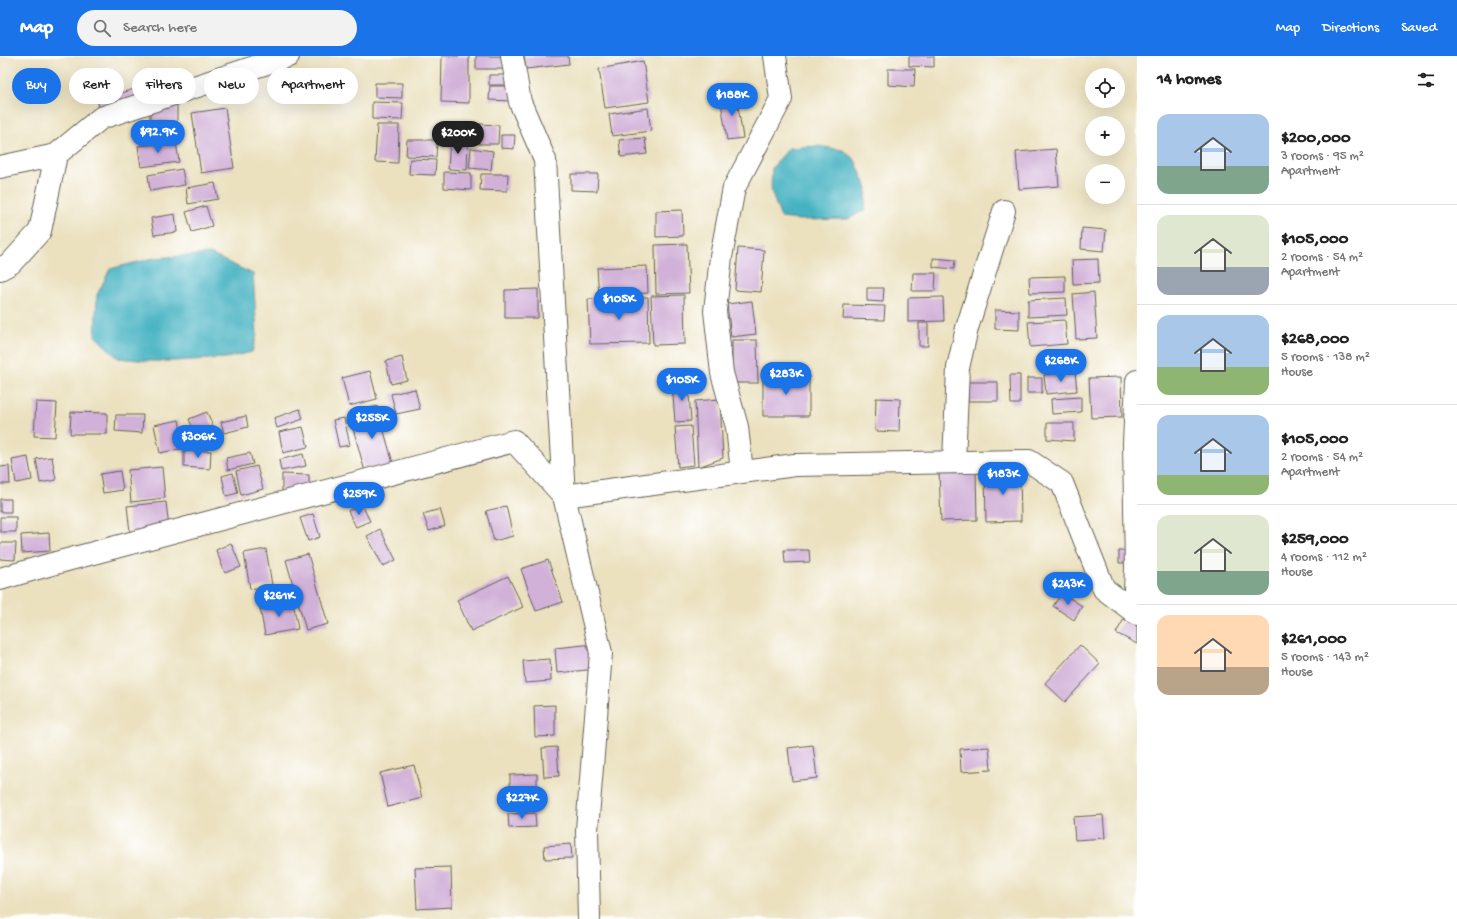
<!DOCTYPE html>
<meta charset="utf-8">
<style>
body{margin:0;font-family:"Gochi Hand",sans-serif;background:#f2f2f2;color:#222;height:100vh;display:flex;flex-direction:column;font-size:15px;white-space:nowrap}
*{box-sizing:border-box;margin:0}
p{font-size:13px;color:#767676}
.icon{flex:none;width:22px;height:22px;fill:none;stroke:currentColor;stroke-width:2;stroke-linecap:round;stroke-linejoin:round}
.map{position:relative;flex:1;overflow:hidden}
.sheet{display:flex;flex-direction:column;background:#fff;width:320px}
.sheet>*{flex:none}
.banner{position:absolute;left:12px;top:12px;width:380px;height:36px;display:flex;gap:8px}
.controls{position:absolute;left:1085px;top:12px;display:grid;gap:8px}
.controls a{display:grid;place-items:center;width:40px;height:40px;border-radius:50%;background:#fff;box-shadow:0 4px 16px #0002;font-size:20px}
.price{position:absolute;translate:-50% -34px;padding:0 9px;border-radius:14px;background:#1a73e8;color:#fff;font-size:13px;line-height:26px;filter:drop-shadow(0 1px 2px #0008)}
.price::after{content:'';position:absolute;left:50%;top:24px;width:12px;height:9px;margin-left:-6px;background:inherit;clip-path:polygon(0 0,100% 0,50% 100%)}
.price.on{background:#222;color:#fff}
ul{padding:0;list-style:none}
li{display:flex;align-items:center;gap:12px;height:100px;padding:0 20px}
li+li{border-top:1px solid #e0e0e0}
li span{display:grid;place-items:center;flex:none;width:112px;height:80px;border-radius:12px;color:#555}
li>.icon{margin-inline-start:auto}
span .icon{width:48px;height:48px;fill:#fffc;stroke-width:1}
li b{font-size:17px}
h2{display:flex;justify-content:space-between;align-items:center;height:48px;padding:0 20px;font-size:17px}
.chip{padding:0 14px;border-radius:18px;background:#fff;box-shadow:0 4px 16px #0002;font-size:14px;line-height:36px}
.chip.on{background:#1a73e8;color:#fff}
header{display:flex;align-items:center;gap:24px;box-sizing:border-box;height:56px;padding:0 20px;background:#1a73e8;color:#fff}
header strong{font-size:19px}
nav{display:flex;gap:22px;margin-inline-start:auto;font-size:14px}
.search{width:280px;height:36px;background:#f2f2f2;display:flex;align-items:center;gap:10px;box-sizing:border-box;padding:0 14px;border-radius:22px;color:#767676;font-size:15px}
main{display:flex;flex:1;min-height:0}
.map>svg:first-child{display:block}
</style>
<header>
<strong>Map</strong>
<div class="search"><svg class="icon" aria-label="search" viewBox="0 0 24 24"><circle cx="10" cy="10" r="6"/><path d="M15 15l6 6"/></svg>Search here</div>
<nav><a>Map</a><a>Directions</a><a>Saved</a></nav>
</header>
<main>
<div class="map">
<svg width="1137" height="863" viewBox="0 0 1137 863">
<rect width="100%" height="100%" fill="#fff"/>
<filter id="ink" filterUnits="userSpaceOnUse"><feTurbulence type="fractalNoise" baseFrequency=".025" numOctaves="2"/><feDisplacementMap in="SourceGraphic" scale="8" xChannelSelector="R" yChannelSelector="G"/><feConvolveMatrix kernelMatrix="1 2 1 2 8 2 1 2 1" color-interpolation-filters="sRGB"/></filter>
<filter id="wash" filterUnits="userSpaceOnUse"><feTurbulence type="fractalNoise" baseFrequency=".012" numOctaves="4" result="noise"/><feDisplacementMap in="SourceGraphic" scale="16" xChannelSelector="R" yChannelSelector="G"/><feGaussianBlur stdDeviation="0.9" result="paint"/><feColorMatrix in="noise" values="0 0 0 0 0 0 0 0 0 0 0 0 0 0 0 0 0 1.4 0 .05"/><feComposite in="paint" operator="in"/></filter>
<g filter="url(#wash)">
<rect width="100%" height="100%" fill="#ebe1bf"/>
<path fill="#46b3c2" stroke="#31686f" d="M817,90L843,94L855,104L867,132L865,154L848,163L800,164L781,162L771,135L772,112L789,92Z
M210,198L253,218L257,279L252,296L226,302L174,305H147L118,302L95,280L97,239L110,213L154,202Z"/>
<g id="blocks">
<path fill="#d1b1d8" d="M442,0H469V47L441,46Z
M476,0H503V13H476Z
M524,0H568L569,8L526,13Z
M909,0H934V11L909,10Z
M643,5L649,46L605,52L599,13Z
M888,13H915L914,31L888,29Z
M489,19H513V29H489Z
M375,27H402V42L375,41Z
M148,29L152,42L101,57L97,44Z
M490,30H513L512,45L489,44Z
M736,38L743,82L727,84L720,40Z
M372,46L403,47L402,64L372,63Z
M150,48H177V66L150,64Z
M225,52L234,112L201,117L192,57Z
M648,52L651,75L612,80L609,58Z
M479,68L499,69L498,88H479Z
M377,69H399L398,107L375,106Z
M501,79H515L514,93L501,92Z
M645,82L647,98L621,101L619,84Z
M407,84H437L436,101L406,100Z
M450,84L468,85L467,114L448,113Z
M176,86L179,106L141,111L138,90Z
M471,92L493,95L491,114L469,112Z
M1056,93L1059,130L1019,133L1016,96Z
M410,103L436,104L435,119L409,118Z
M182,113L185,129L150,135L148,119Z
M444,116L471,117V134L444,132Z
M481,118H508L507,135L480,134Z
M571,118H598L597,135L571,134Z
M215,127L218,143L188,148L186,132Z
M206,150L212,170L192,176L186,156Z
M682,154L683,180L656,181V155Z
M175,158L177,176L154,179L151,162Z
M1082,172L1106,174L1104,195L1081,193Z
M687,188L689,237L656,238L655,189Z
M738,192L764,194L761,236L735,234Z
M933,202L955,204L954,213L933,211Z
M1098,203L1099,227L1073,228L1072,204Z
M647,210L648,237L599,240L597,212Z
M913,217H936L935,235H912Z
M1065,220V236L1030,237L1029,221Z
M867,232H884L883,246L867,245Z
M538,233V262H505V234Z
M1094,236L1097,282L1076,283L1073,238Z
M684,239L685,288L653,289L651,240Z
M648,241L649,287L590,288L588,243Z
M943,241L944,265L908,266V242Z
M1066,242L1067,259L1028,261V244Z
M752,245L756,278L731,281L727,248Z
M844,249L885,250L884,264L843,263Z
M995,254L1019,255V274L995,273Z
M1065,264L1067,288L1030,291L1028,266Z
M919,267H928V290H919Z
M732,284H757L758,327H732Z
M1076,296L1077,311L1047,313L1046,298Z
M402,301L407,324L391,328L386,305Z
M370,315L377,343L349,350L342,322Z
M1075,315L1077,335L1046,338L1044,319Z
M763,319H809V360H763Z
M1010,319H1020V348H1011Z
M1121,321L1122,361L1091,362L1089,322Z
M1027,322H1042V337H1027Z
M688,325L691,365L675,366L672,326Z
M968,326H998V345H968Z
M415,333L420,353L396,358L391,338Z
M1081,341V356L1052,358L1051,343Z
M876,342L900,343L899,376L875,375Z
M720,343L723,402L698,411L695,345Z
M36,346L57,347L55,381L34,380Z
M377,350L394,411L366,419L349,358Z
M300,353L303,363L277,372L274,362Z
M71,356L107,357V378H70Z
M207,356L217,380L199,387L189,363Z
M116,359H143L142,377L115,375Z
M246,360L248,371L224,377L221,366Z
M344,362L350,389L339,391L333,364Z
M179,364L184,392L160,397L154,369Z
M1047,367H1074V385L1047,383Z
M691,370L694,409L678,411L675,371Z
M303,371L308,391L283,397L279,376Z
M184,395H211L210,413L184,411Z
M250,397L253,408L228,414L226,402Z
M303,398L306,410L281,415L279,404Z
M28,401L32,424L16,427L12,404Z
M52,401L56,424L40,427L36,403Z
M9,410L10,428H0V411Z
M257,410L263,433L241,439L236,415Z
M162,411L165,442L131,446L128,414Z
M120,415L123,434L103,437L100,418Z
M976,415L977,464L941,465L939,416Z
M985,415H1020L1021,465L986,466Z
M233,417L238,437L226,440L222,420Z
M282,418L309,419V437L282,435Z
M0,443H11V456H0Z
M166,446L169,472L130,476L127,450Z
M362,449L370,465L356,471L348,455Z
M506,450L513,480L494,485L486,455Z
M440,453L445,470L429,475L423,458Z
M313,458L320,481L308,485L300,462Z
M0,461H16V476H0Z
M380,473L396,504L383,510L367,480Z
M49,477L50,495L22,497L21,479Z
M0,487H16L15,504L0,503Z
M231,487L241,511L225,517L216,494Z
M266,493L272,529L250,533L244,497Z
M784,494H809L810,506L785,507Z
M1119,495H1134V507H1119Z
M308,498L328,568L306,574L286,504Z
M548,504L563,546L536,555L521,513Z
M508,520L523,551L471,575L457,544Z
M1062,537L1082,550L1074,564L1053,550Z
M293,546L298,573L265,579L260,552Z
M1124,563L1137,570V588L1116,577Z
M594,588L597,613L557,617L555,592Z
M1080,589L1100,608L1065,646L1045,627Z
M550,603L551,625L525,627L523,605Z
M555,649V680L535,681L534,650Z
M813,689L817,722L792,725L788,692Z
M557,691L559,720L544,721L542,692Z
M989,691L991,714L961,716L960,693Z
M414,709L422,742L388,751L380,717Z
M537,718V732L510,733V719Z
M535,757L536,771L509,772L508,758Z
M1103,759L1105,782L1075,784L1073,761Z
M571,788L572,802L545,803L544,790Z
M451,811L452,851L417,853L415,812Z"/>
</g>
</g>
<g filter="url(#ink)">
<use href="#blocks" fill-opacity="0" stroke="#646155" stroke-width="1"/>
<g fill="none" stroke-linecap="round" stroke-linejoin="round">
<defs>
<path id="minor" d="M512,0L520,46L545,104L564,440L795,409L1029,405L1062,427L1104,533L1137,558
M0,111L56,99L101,62L288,0
M0,213L11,207L40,175L56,99
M954,406L958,312L967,272L1004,155
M742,416L737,371L722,317L715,255L721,201L734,132L781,43L775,0
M0,523L52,508L514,385L564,440L601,597L587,774L589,863
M1134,556L1136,512L1134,387L1137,325"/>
</defs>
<use href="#minor" stroke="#646155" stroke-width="24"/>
<use href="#minor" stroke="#fff" stroke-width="22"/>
</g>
</g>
</svg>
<div class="controls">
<a><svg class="icon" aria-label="locate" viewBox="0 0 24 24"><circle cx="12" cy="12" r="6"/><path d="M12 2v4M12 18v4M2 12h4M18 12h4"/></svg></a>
<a>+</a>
<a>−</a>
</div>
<b class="price" style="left:732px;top:61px">$188K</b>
<b class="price" style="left:158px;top:98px">$92.9K</b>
<b class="price on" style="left:458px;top:99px">$200K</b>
<b class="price" style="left:619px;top:265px">$105K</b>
<b class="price" style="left:1061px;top:327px">$268K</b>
<b class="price" style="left:786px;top:340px">$283K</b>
<b class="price" style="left:682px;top:346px">$105K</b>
<b class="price" style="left:372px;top:384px">$255K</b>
<b class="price" style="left:198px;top:403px">$306K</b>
<b class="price" style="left:1003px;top:440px">$183K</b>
<b class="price" style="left:359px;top:460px">$259K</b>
<b class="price" style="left:1068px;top:550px">$243K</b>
<b class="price" style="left:279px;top:562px">$261K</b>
<b class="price" style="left:522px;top:764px">$227K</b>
<div class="banner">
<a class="chip on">Buy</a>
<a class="chip">Rent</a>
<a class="chip">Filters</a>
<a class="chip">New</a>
<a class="chip">Apartment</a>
</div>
</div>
<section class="sheet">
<h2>14 homes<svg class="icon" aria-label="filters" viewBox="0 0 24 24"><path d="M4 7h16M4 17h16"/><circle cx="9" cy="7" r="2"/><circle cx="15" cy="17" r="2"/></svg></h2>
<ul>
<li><span style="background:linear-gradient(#a9c7e8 65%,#7fa58c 0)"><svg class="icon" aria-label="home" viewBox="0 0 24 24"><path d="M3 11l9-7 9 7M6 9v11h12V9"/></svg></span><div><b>$200,000</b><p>3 rooms · 95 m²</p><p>Apartment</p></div></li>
<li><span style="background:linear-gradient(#dfe7d0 65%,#9aa5b1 0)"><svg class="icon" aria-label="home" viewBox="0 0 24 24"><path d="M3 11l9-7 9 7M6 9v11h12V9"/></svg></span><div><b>$105,000</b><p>2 rooms · 54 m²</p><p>Apartment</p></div></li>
<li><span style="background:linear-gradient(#a9c7e8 65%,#8fb573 0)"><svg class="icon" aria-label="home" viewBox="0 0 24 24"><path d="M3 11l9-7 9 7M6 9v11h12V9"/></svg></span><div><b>$268,000</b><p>5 rooms · 138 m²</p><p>House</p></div></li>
<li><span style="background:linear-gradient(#a9c7e8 75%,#8fb573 0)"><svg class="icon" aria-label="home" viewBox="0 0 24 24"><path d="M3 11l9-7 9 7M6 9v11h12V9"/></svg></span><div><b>$105,000</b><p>2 rooms · 54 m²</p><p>Apartment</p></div></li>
<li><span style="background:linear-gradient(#dfe7d0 70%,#7fa58c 0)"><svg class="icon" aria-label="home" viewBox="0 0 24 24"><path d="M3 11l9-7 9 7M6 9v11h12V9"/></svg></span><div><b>$259,000</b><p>4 rooms · 112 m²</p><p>House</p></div></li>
<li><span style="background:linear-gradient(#ffd9b3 65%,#b9a48a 0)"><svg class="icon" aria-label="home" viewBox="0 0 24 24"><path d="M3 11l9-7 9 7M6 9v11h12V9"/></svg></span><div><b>$261,000</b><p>5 rooms · 143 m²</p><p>House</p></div></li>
</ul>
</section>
</main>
